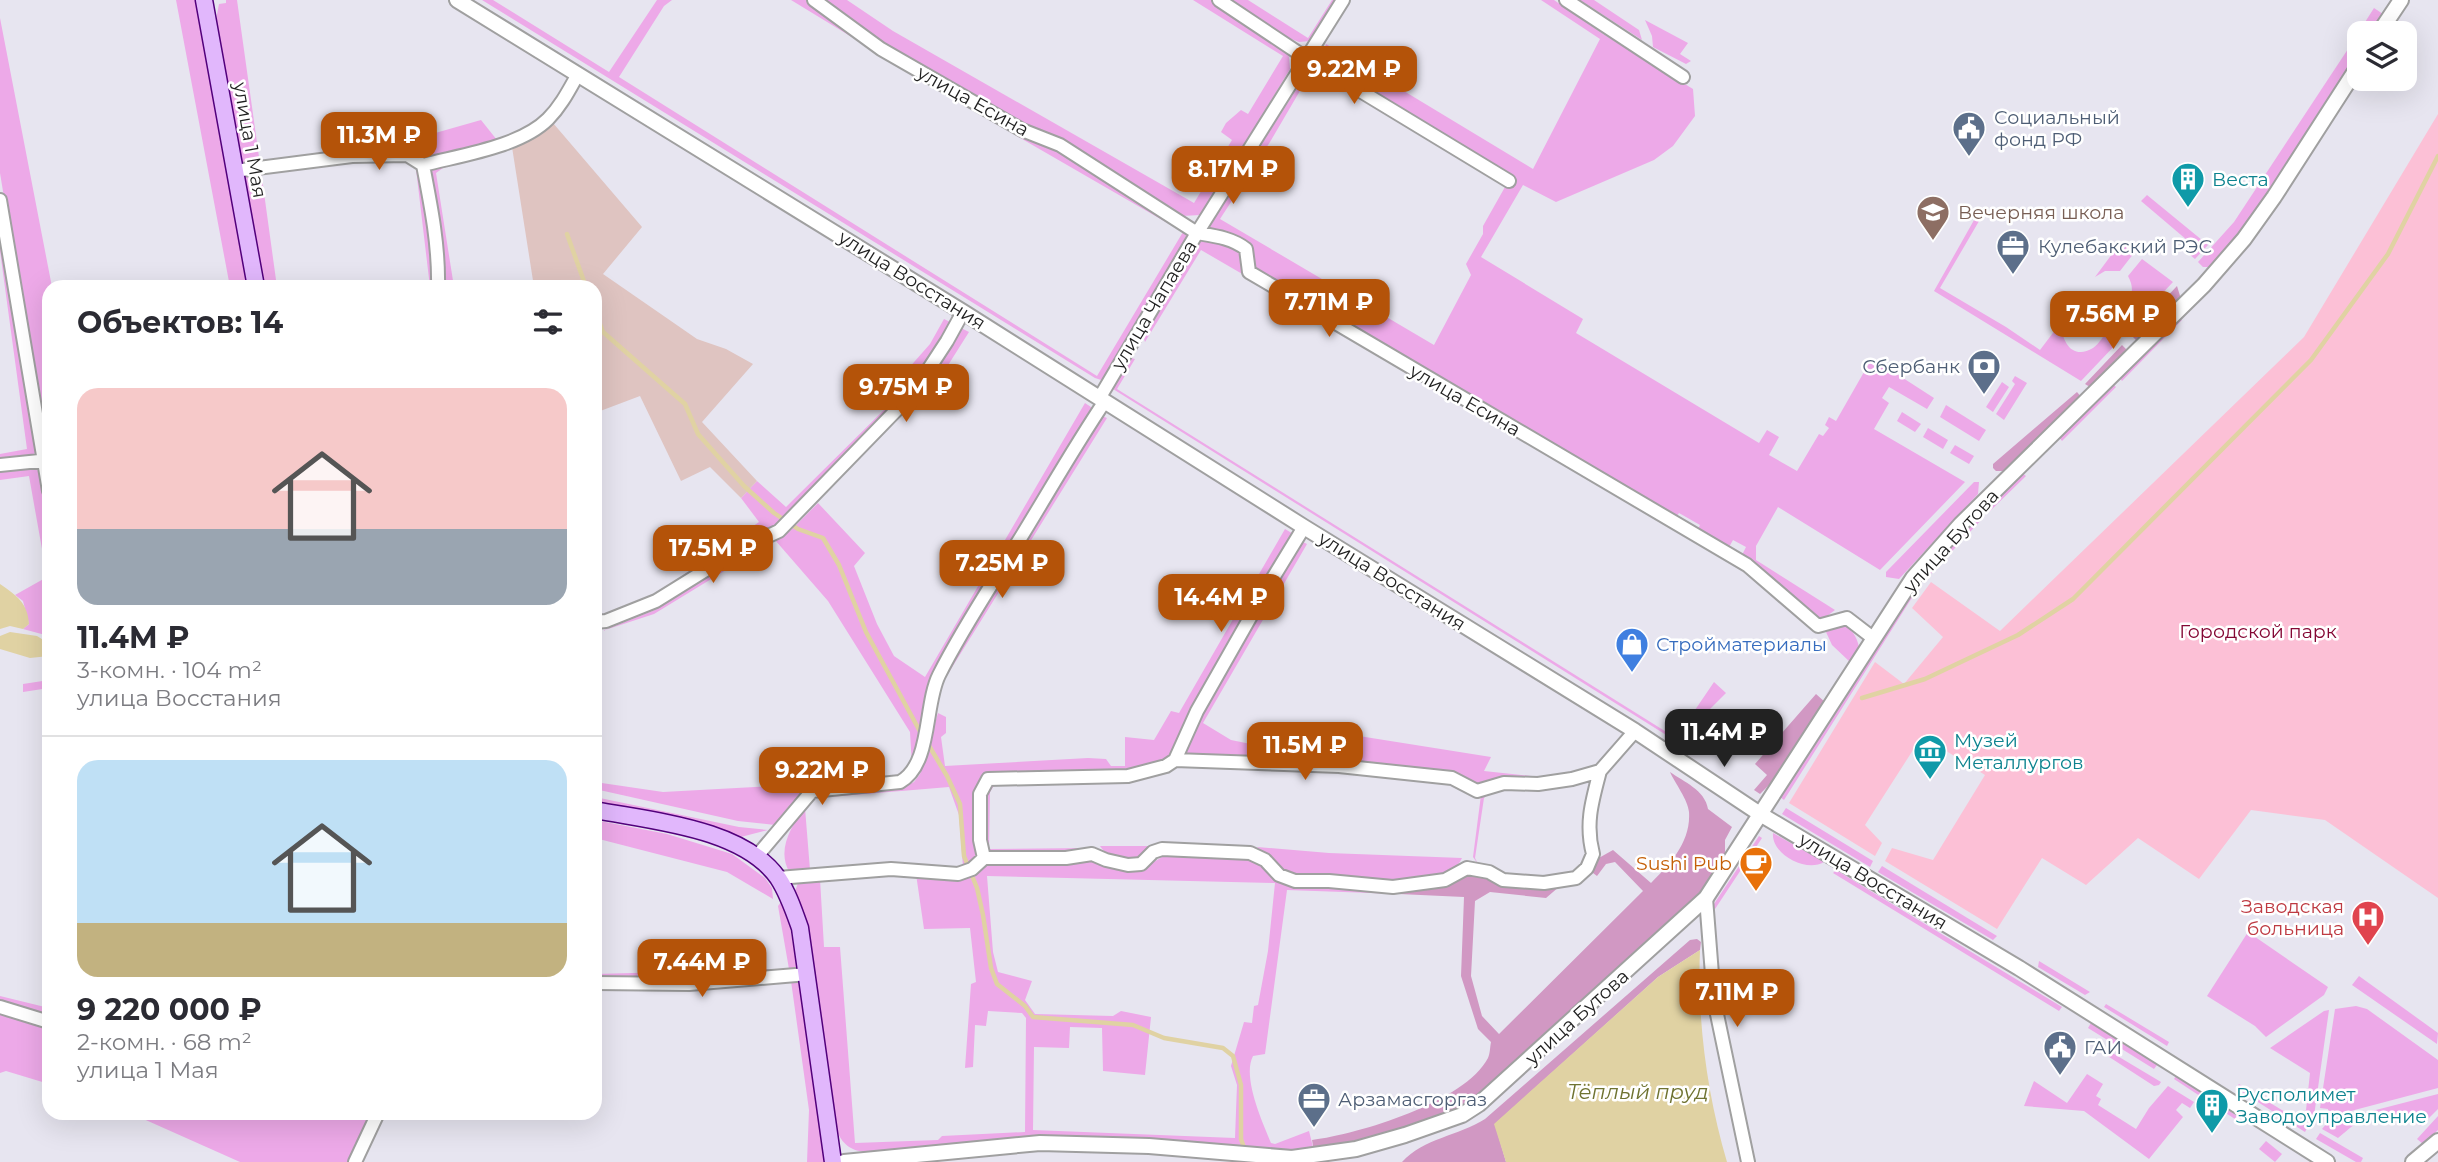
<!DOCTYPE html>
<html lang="ru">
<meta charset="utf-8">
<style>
body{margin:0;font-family:Montserrat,sans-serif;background:#f2f2f3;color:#2b2b33;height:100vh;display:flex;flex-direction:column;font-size:26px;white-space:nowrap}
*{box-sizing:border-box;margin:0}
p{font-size:23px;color:#7c7c81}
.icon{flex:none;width:38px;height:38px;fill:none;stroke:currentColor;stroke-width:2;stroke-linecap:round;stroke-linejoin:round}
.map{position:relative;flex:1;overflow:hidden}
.sheet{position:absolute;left:42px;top:280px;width:560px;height:840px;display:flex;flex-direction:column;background:#fff;border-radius:21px;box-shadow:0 7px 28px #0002}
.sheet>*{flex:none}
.controls{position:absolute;left:2347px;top:21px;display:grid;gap:14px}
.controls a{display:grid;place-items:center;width:70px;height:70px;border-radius:14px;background:#fff;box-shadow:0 7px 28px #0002;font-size:35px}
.price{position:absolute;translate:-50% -60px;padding:0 16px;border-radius:14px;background:#b45309;color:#fff;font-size:23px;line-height:46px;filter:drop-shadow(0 2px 4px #0008)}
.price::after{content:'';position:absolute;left:50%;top:42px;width:21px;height:16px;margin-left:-10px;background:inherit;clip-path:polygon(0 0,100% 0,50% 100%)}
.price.active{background:#222;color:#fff}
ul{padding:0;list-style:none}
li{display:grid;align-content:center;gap:14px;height:371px;padding:0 35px}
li+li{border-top:2px solid #e1e1e2}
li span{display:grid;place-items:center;height:217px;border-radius:21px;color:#555}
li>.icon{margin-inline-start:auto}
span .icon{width:126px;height:126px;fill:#fffc;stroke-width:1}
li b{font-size:30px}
h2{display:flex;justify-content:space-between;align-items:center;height:84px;padding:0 35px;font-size:30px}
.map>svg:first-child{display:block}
</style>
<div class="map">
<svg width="2438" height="1162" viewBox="0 0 2438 1162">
<rect width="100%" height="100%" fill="#e7e5f0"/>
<path fill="#eda9e8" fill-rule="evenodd" d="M176,0H197L250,287H230Z
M226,0H237L260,164L240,166L215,25L219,4L226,3Z
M482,0H493L609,72L657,0H672L664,6L619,77L1097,376L1183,232L960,103L791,0H807L1058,149L1189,232L1188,237L1107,375L1101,380L1095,378Z
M823,0H847L893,31L1194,203L1232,140L1221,132L1226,123L1241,110L1248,114L1283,56L1193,0H1212L1284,47L1289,57L1290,69L1207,207L1200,215L1182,216L883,45Z
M1227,0H1248L1308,38L1332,0H1336L1310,41L1299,42L1286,37Z
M1353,0L1326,44L1533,169L1600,39L1541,0H1554L1603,34L1693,89L1695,116L1673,146L1654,160L1556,202L1523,185L1481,257L1583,319L1576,333L1759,443L1767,430L1779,437L1769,455L1797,471L1819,434L1823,436L1829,428L1825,425L1829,417L1836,421L1872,358L1934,398L1927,409L1889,387L1882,398L1889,403L1874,429L1965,482L1880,570L1778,507L1756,546V560L1835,610L1819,622L1741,557L1746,547L1733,540L1728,549L1697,531L1700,525L1679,513L1675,519L1254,269C1255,234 1235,235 1207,229L1305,76L1311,72L1270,142L1220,219L1434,345L1471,275L1466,264L1483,234V226L1505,187L1515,177L1327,62L1324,52L1326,44Z
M1580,0H1594L1639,30L1642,40Z
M2374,8L2383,14L2371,33H2359V45L2353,41Z
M0,18L52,287H49V453H46L0,173Z
M1645,20L1688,43L1680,54L1691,61L1686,64L1653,47L1652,36Z
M2348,49L2357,55C2311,128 2268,203 2209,267H2203L2198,262L2234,222Z
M481,120L497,140L424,161L267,164V161L358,147H386Z
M553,123L528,142L443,168L436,173L454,287H440L429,178L433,169L528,138Z
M407,158L420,168L430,213L434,287H430L416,169Z
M261,171L277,287H262L242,174Z
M2147,195L2208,245L2195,259L2189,254L2194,246L2141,201Z
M1978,213L1982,216L1940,288L2006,327L2040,350L2062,321C2060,340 2072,361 2093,348C2099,344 2104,335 2108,330L2119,341L2081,381L1934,291Z
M0,221L39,450L31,456L0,460V454L27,449L0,251Z
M1200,240L1220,242L1242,252L1244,275L1201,250L1145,342L1143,336Z
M2118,246L2123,250L2126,246L2134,253L2120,271H2105L2095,277Z
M2142,259L2173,282L2127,331L2116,319C2127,305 2138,294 2128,276Z
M2179,317L2182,320L2122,381L2119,377Z
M944,319L952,323L908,391L776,526L734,545L682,576L759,522L741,498L757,481L786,507L898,396L892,387L930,344Z
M961,328L969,332L933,389L929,386L916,399Z
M1131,358L1135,359L1117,389L1676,738L1714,682L1726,693L1698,721L1683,742L1679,743L1113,389Z
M2015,376L2027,383L2004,420L1996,414L2015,384L2012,381Z
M2002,382L2009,387L1993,412L1986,407Z
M2113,384L2116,387L2062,441L2059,437Z
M1085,403L1094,409L962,624L924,720L912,766L910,732L828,601L775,540L654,614L602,631L655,610L741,555L775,540L790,531L818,503L865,553L854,566L877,624L894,656L925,677Z
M1946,405L1986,430L1979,441L1940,417Z
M1902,412L1921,424L1915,432L1897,421Z
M1102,416L1107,418L946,677L970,629Z
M1928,428L1948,440L1943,449L1923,437Z
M1955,445L1974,456L1969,464L1950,453Z
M33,467L42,474L49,518V636L23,629L29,624L23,601L15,595L47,577L29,476L0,480V471Z
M2022,473L2026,476L1989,512L1986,509Z
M1974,482H1979L1978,494L1899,579L1886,577V572Z
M1981,514L1984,517L1926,579L1922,576Z
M1285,529L1295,535L1173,755L1161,763L1128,772L986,774C966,787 977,835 975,857L971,865L957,871L790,873C776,851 791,826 805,808L810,870L914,863L934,869L963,867L959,815L949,787L817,798L899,789L914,782L920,774L938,713L946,717V733L941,737L945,766L1088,758L1106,759L1111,766H1125V737L1154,740L1171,711L1179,713Z
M1303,542L1307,544L1203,723L1231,740L1291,752L1296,726L1491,757L1484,771L1550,778L1475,786L1182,755C1217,681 1259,610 1303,542Z
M1916,583L1920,585L1784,800L1780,797Z
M1841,624C1852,628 1857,637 1859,647L1850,662L1832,645L1826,632Z
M49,680V688L23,692V684Z
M595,782L663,792L811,784L775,825L738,821L595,789Z
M995,784L990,792L989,849L1087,848V850L1067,853L989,854L986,850L985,795L991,785Z
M1491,791L1484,798L1475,858L1478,864L1473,857L1481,795Z
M595,797L739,827L768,830L733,839L595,805Z
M1786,808L1873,861L1870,867L1782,814Z
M595,820L667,834L732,854L765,878L772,888L773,899L727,872L595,838Z
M1773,833L1824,862C1806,873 1771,854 1773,833Z
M1759,836L1762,838L1715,909L1712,907Z
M1100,846H1153L1139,860C1125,859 1107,858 1100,846Z
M1257,847L1329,853L1462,858C1447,895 1331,880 1297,878L1282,872Z
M1167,854L1249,856L1263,863L1276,878L1398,891L1399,894L1287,890L1265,1054L1253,1056C1242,1077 1262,1121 1271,1143L1275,1144L1309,1131L1314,1151L1287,1152L1035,1137L865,1152C849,1150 843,1144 836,1130L793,897L798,883L820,879L824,947H840L855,1143L938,1140L942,1136L1025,1132L1026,1018L1022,1013L988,1011L986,1026L975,1025L973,1067L965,1068L971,984L976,982L970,928L924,929L916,874L986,864L1090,858L1144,868ZM987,876L1275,883L1268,951L1258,1005L1254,1006L1252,1023L1244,1022L1231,1066L1237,1085L1235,1138L1033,1130L1034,1047L1069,1048L1070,1027L1102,1028L1103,1071L1145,1075L1151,1017L1121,1011L1113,1016L1035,1014L1025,1000L1032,981L998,972L993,952Z
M1882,866L1997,936L1993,940L1878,872Z
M1836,870L2062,1007L2059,1011L1833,873Z
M781,902L790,927L797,968L789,969L778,906Z
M2248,932L2328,987L2324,995L2266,1037L2255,1026L2207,996Z
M2039,961L2090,992L2085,995L2038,967Z
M784,969V972L683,978L595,979V974Z
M2359,976L2438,1033L2437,1044L2352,985Z
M799,980L828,1162H807L809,1110L791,981Z
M0,996L49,1008V1017L0,1002Z
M2106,1004L2169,1042L2167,1046L2104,1007Z
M2356,1006L2367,1009L2438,1060V1088L2328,1117V1109L2320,1108L2335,1009Z
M2329,1010L2314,1116L2311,1123L2302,1117L2306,1110L2310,1073L2270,1048L2324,1011Z
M0,1011L49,1025V1084L6,1071L0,1073Z
M2091,1023L2157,1065L2154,1069L2088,1028Z
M2099,1045L2161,1082L2159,1085L2154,1086L2103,1053Z
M2087,1074L2103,1084L2096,1096L2101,1099L2098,1105L2136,1129L2149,1108L2168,1086L2194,1102L2190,1108L2182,1103L2176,1110L2183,1117L2149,1159L2084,1111L2024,1106L2034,1081L2067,1103Z
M2176,1076L2243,1120L2241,1123L2174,1079Z
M2239,1084L2308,1126L2305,1132L2236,1088Z
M2438,1094V1109L2421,1126C2375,1105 2377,1106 2338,1138L2322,1129L2327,1123L2333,1121Z
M130,1113H374L351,1162H240Z
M2438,1116V1130L2423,1144L2417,1139Z
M2320,1133L2363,1158L2361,1162H2356L2316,1139Z
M2266,1141L2282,1154L2275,1162L2259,1149Z"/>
<path fill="#d198c3" d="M2177,286L2181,299L2141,340H2136L2131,335Z
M2122,345L2127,350V354L2096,384L2090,387L2085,384Z
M2077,392L2082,398L2006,471H1996L1993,468V464Z
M1816,694L1826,703L1772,782L1760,794L1754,790L1767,775L1755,764Z
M1670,772C1684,782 1705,790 1708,809L1732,827L1725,840V857L1701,893L1492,1086C1481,1093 1471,1101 1460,1107C1416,1130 1362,1142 1314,1151L1312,1140C1359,1134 1465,1102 1488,1058C1490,1054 1490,1047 1491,1042L1478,1029L1461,976L1464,897L1399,894L1398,891L1444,885L1467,875L1486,877L1499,886L1545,889L1560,886L1546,898L1490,892L1475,901L1471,976L1482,1016L1499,1034L1643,891L1615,862L1606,864L1597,876L1589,870L1597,859L1613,850L1651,883C1670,864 1691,842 1689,812C1688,800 1675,783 1670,772Z
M1697,939L1701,942L1700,950L1658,977L1495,1124L1506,1162H1402C1424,1138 1458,1136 1485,1119L1690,940Z"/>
<path fill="#dfc4c1" d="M553,123L642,227L603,274L697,339L726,349L753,364L702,422L757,481L741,498L710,467L681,481L640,396L595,413V287H534L512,147L528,142Z"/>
<path fill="#fcc0d6" d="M2438,114V898L2325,820L2251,810L2199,879L2138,838L2086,885L2042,858L1997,929L1885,861L1892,848L1933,860L1985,775L1922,736L1865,825L1882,843L1875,856L1789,803L1875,662L1904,684L1943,637L1912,608L1931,582L2000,631L2304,337Z"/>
<path fill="#e0d2a3" d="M0,584C16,595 28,603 29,624L23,629L10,626L0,629Z
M10,632L37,636L45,641L49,656L30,658L0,649V636Z
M1700,950C1697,1020 1707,1094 1727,1162H1506L1494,1124L1658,977Z"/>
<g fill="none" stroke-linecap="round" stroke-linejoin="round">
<path stroke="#e0d2a3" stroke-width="4.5" d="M567,234L586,287
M595,311L603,332L685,404L698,434L744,486L774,513L798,529L823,538L839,565L866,632L923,737
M1862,698L1925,679L2018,635L2073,599L2311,360L2388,254L2438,156
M928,744L947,776L960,804L964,856L977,888L983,915L991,968L997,984L1025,1006L1033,1017L1133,1025L1164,1038L1223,1048L1233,1056L1241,1085V1139L1249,1162"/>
<defs>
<path id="minor" d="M814,0L881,49L1022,130L1060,145L1197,233C1215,236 1232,238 1246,249L1249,272L1747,565L1818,626L1847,618L1873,638
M1219,0L1306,58L1509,181
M1566,0L1683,77
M423,165C461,155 520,147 548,119C561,106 569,90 578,74
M234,171L352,156L407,155L423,165C431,206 439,246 438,287
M0,200L49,491
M1100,397L1197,233L1343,0
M0,465L49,460
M595,622L606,621L656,601L738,550L779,531L913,393L947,341L963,312
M1175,760L1197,711L1268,586L1304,527
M757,856L812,791L900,782C932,764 924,705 939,675C962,629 991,586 1018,542C1047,495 1074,447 1105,401
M984,858L980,840V794L988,779L1128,776L1166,766L1175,760L1339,766L1452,778L1477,791L1504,783L1538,784L1572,779L1600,771L1635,731
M778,878L891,869L958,874L972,869L984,858H1066L1092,854L1106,860L1128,865L1141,864L1153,852L1162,849L1250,853L1265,860L1279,875L1295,881H1329L1393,887L1445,880L1467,868L1489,872L1503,880L1544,883L1576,878L1587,868L1593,854C1585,824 1592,801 1600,771
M1706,898L1714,1000L1748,1162
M595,983L689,984L808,974
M0,1007L49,1022
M355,1162L378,1113"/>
<path id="tertiary" d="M457,0L963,312L1304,527L1635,731L1760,814L2019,968L2327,1162
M2379,33L2401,0
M844,1162L1040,1143L1149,1146L1292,1158L1356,1149L1405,1135L1462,1115L1479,1104L1706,898L1913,578L1961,524L2204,285L2244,239L2274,197L2359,65
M2413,1162L2438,1141"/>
<path id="secondary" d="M204,0L256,287
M595,810C651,821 743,828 778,878C788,893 794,911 800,928L833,1162"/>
</defs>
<use href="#minor" stroke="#a0a0a0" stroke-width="16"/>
<use href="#tertiary" stroke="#a0a0a0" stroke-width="18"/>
<use href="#secondary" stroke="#52007c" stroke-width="19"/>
<use href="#minor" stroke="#fff" stroke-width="12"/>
<use href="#tertiary" stroke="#fff" stroke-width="14"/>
<use href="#secondary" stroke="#e1b7fc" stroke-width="16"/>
</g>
<defs>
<symbol id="civic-pin" viewBox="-11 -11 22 30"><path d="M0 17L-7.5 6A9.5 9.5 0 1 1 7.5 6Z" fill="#5c6f8a" stroke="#fff"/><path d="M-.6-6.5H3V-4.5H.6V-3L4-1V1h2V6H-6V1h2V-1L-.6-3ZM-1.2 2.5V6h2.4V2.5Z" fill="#fff"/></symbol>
<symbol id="building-pin" viewBox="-11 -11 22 30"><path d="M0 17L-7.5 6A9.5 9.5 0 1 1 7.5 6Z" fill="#0f9aa8" stroke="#fff"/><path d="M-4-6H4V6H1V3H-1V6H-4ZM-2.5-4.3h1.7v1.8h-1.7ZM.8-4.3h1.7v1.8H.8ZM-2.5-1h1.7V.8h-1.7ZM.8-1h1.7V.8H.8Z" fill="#fff"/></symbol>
<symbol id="school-pin" viewBox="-11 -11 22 30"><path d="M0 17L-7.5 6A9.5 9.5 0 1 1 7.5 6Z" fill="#8d6e63" stroke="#fff"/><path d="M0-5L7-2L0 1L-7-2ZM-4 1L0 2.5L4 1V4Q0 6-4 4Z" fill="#fff"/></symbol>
<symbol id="office-pin" viewBox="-11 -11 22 30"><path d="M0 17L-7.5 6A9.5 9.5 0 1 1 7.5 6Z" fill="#5c6f8a" stroke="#fff"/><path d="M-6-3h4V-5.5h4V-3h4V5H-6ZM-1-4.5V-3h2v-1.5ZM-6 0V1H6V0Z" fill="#fff"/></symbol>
<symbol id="bank-pin" viewBox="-11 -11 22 30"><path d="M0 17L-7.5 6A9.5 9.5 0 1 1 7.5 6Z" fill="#5c6f8a" stroke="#fff"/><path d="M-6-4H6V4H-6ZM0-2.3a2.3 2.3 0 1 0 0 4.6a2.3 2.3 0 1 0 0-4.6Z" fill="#fff"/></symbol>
<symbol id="shop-pin" viewBox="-11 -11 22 30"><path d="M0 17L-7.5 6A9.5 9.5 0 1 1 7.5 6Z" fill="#3f7fe0" stroke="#fff"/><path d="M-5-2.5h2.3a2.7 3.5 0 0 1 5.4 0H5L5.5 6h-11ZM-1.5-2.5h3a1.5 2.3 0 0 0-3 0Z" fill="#fff"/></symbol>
<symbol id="museum-pin" viewBox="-11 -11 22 30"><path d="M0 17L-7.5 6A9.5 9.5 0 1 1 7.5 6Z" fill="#0f9aa8" stroke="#fff"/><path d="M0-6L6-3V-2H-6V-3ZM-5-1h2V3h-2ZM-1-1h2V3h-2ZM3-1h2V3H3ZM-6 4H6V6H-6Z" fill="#fff"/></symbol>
<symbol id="cafe-pin" viewBox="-11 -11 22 30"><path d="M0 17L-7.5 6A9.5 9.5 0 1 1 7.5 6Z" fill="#e8710a" stroke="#fff"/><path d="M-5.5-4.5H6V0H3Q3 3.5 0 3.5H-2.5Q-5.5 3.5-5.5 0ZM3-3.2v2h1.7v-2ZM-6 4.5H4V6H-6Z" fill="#fff"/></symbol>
<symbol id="hospital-pin" viewBox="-11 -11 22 30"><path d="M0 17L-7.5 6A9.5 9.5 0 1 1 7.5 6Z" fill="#e0444e" stroke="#fff"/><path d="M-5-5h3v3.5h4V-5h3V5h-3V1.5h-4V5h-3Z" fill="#fff"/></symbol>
</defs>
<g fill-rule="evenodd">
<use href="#civic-pin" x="1950" y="109" width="38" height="52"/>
<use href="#building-pin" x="2169" y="160" width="38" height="52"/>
<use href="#school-pin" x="1914" y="193" width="38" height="52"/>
<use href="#office-pin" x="1994" y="227" width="38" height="52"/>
<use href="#bank-pin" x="1965" y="347" width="38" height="52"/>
<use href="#shop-pin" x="1613" y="625" width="38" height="52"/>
<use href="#museum-pin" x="1911" y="732" width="38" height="52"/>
<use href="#cafe-pin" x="1737" y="844" width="38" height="52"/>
<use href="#hospital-pin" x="2349" y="898" width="38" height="52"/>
<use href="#civic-pin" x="2041" y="1028" width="38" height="52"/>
<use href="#office-pin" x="1295" y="1080" width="38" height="52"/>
<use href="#building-pin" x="2193" y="1086" width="38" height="52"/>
</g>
<g text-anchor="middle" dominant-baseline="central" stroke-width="5" stroke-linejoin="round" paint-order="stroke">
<g font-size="19" fill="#1f1f1f" stroke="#fff">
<text transform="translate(973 101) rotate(29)">улица Есина</text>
<text transform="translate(250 140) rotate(80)">улица 1 Мая</text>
<text transform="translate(912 280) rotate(32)">улица Восстания</text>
<text transform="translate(1154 305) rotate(-59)">улица Чапаева</text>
<text transform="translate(1465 400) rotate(30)">улица Есина</text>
<text transform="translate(1951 541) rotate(-48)">улица Бутова</text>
<text transform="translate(1392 581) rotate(32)">улица Восстания</text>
<text transform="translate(1873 881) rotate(31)">улица Восстания</text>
<text transform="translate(1577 1017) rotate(-42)">улица Бутова</text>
</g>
<g font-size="19" fill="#4e5e75" stroke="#fff" text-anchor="start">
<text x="1994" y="117">Социальный<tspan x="1994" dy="22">фонд РФ</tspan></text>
<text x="2038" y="246">Кулебакский РЭС</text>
<text x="1960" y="366" text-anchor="end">Сбербанк</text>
<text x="2084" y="1047">ГАИ</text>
<text x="1338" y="1099">Арзамасгоргаз</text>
</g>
<g font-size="19" fill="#0d838f" stroke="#fff" text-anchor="start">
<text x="2212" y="179">Веста</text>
<text x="1954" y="740">Музей<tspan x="1954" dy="22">Металлургов</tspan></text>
<text x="2236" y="1094">Русполимет<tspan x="2236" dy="22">Заводоуправление</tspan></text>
</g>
<g font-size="19" fill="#785e54" stroke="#fff" text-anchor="start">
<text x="1958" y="212">Вечерняя школа</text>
</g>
<g font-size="19" fill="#840734" stroke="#fff">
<text x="2258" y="631">Городской парк</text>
</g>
<g font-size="19" fill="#366cbe" stroke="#fff" text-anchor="start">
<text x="1656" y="644">Стройматериалы</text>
</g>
<g font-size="19" fill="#c56008" stroke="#fff" text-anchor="end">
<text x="1732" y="863">Sushi Pub</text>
</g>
<g font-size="19" fill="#be3a42" stroke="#fff" text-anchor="end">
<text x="2344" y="906">Заводская<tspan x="2344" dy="22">больница</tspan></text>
</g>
<g font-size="21" font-style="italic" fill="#6f7331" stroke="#fff">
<text x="1638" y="1091">Тёплый пруд</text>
</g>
</g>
</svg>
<div class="controls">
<a><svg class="icon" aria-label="layers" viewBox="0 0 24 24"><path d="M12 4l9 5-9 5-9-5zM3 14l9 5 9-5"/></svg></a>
</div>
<b class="price" style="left:1354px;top:106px">9.22M ₽</b>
<b class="price" style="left:379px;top:172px">11.3M ₽</b>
<b class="price" style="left:1233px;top:206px">8.17M ₽</b>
<b class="price" style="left:1329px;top:339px">7.71M ₽</b>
<b class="price" style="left:2113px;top:351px">7.56M ₽</b>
<b class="price" style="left:906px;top:424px">9.75M ₽</b>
<b class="price" style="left:713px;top:585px">17.5M ₽</b>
<b class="price" style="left:1002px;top:600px">7.25M ₽</b>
<b class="price" style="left:1221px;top:634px">14.4M ₽</b>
<b class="price active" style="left:1724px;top:769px">11.4M ₽</b>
<b class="price" style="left:1305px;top:782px">11.5M ₽</b>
<b class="price" style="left:822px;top:807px">9.22M ₽</b>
<b class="price" style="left:702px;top:999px">7.44M ₽</b>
<b class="price" style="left:1737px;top:1029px">7.11M ₽</b>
<section class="sheet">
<h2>Объектов: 14<svg class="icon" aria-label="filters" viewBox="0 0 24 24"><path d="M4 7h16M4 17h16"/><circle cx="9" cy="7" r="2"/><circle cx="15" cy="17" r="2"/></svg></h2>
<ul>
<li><span style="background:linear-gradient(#f6c9c9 65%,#9aa5b1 0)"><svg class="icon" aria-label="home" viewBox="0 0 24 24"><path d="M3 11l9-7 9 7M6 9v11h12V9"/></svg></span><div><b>11.4M ₽</b><p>3-комн. · 104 m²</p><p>улица Восстания</p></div></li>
<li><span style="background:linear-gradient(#bfe0f5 75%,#c2b280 0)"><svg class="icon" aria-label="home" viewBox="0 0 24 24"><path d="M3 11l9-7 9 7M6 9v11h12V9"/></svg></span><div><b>9 220 000 ₽</b><p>2-комн. · 68 m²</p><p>улица 1 Мая</p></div></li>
</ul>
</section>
</div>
